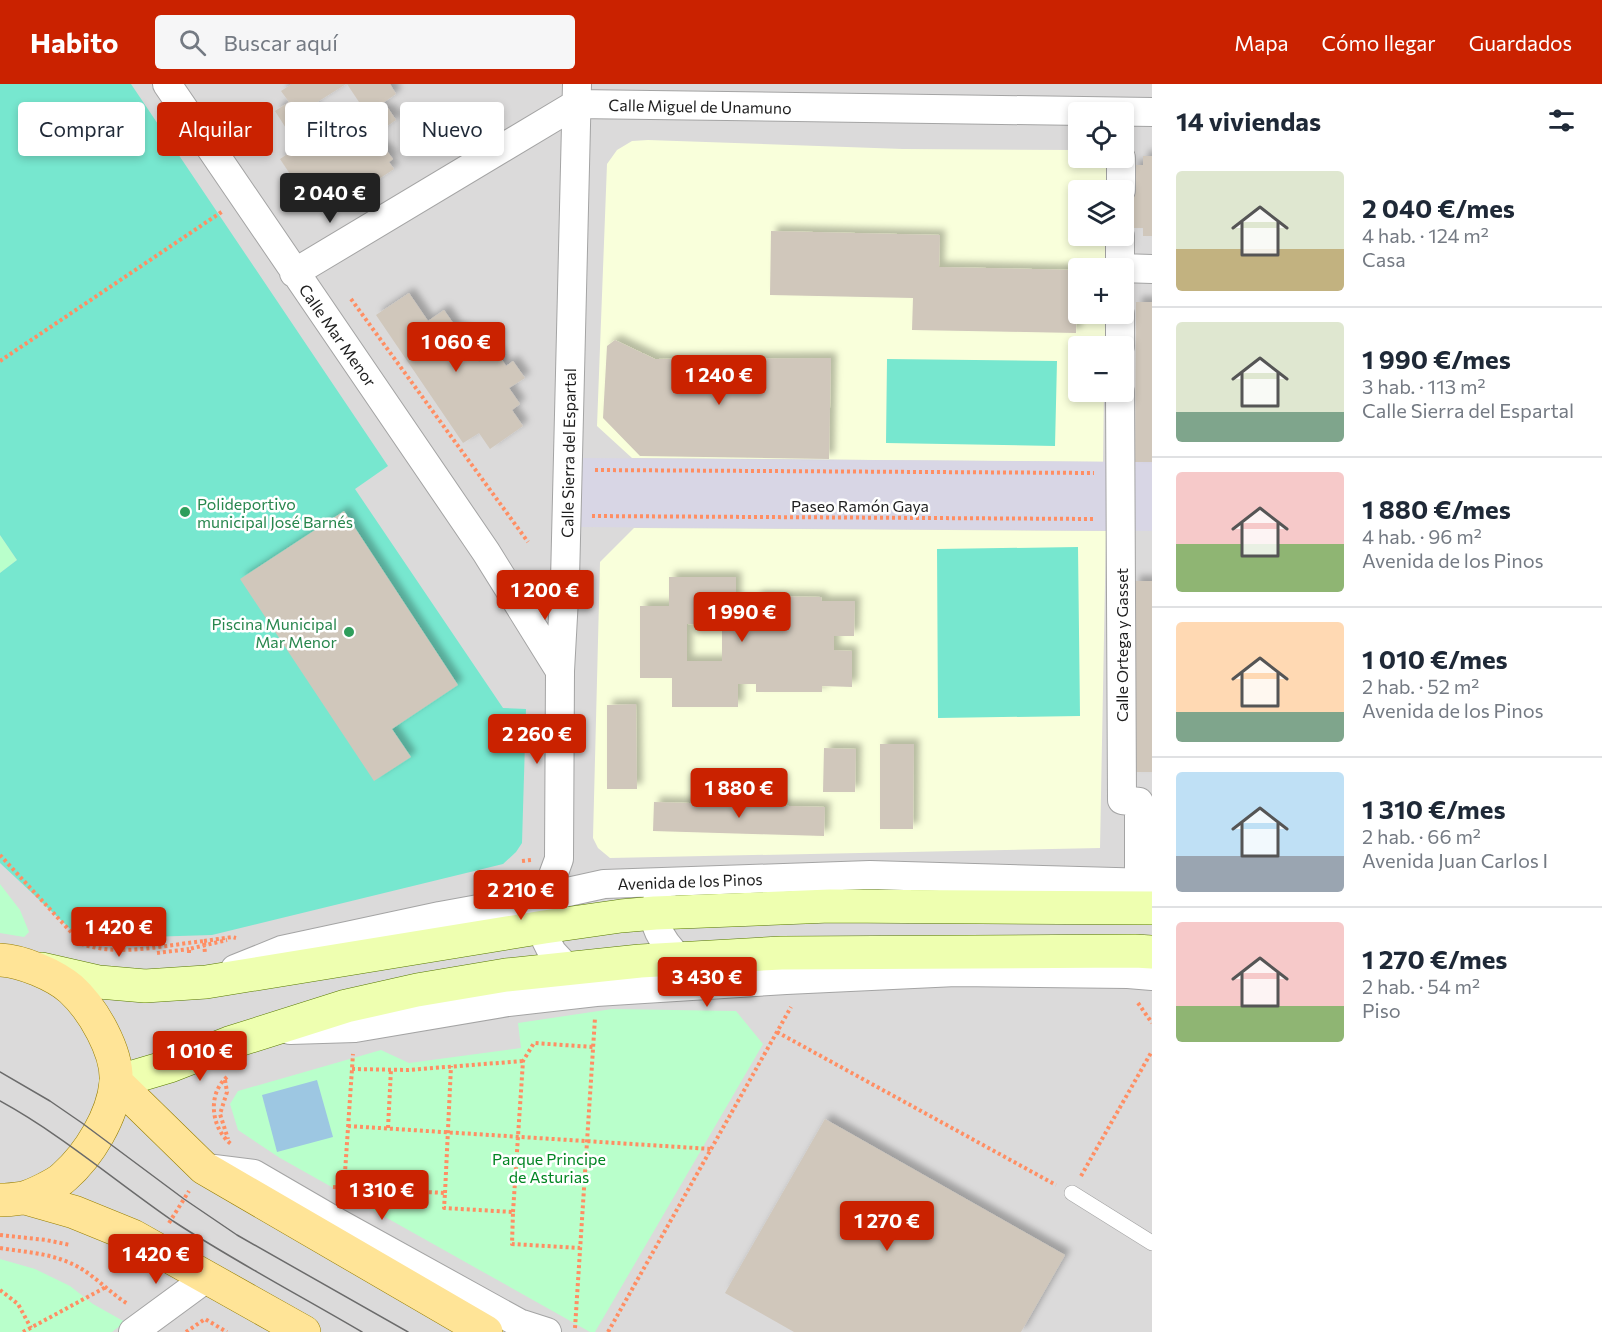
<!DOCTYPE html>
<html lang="es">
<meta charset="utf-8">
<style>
body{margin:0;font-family:Commissioner,sans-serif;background:#f6f6f7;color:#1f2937;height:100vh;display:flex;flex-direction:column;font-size:22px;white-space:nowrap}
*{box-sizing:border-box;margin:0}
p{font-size:20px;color:#747a83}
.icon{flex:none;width:33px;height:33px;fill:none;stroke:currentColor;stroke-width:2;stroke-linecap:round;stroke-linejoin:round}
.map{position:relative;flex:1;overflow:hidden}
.panel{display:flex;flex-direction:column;background:#fff;width:450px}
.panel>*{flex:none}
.guide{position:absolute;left:18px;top:18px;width:570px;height:54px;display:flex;gap:12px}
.tools{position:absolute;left:1068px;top:18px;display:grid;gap:12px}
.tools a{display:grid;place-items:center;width:66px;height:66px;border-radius:6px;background:#fff;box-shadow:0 3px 9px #0003;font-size:30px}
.price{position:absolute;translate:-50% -51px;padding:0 14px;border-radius:6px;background:#ca2200;color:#fff;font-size:20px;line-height:39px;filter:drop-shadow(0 2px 3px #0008)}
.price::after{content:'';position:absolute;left:50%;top:36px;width:18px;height:14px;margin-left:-9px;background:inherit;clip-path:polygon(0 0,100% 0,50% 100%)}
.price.active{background:#222;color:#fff}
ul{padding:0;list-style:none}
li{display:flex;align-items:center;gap:18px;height:150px;padding:0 24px}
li+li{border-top:2px solid #e0e1e3}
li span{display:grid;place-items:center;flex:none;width:168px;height:120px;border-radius:6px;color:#555}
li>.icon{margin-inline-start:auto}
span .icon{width:72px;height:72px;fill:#fffc;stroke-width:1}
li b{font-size:26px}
h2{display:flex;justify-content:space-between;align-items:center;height:72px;padding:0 24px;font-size:26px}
.tag{padding:0 21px;border-radius:6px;background:#fff;box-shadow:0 3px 9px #0003;font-size:21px;line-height:54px}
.tag.active{background:#ca2200;color:#fff}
header{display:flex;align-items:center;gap:36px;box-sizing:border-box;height:84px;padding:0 30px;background:#ca2200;color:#fff}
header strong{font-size:28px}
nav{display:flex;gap:33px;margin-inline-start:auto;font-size:21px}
.search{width:420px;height:54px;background:#f6f6f7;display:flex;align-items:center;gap:15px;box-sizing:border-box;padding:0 21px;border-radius:6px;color:#747a83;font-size:22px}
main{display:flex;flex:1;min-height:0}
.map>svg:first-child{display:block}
</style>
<header>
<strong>Habito</strong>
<div class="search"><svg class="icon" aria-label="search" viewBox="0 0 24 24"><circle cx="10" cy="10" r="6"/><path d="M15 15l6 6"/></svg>Buscar aquí</div>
<nav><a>Mapa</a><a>Cómo llegar</a><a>Guardados</a></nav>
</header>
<main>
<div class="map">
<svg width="1152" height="1248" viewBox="0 0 1152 1248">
<defs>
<filter id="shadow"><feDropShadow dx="5.5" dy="-5.5" stdDeviation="3" flood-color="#0004"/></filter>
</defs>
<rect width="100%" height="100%" fill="#efede2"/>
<path fill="#dbdada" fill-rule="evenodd" d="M0,0H1152V1248H0ZM1078,28H1124V74H1078ZM1078,106H1124V152H1078ZM1078,184H1124V230H1078ZM1078,262H1124V308H1078Z"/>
<path fill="#f9ffdb" d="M648,56L903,65L1078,66V74H1107L1106,106H1078V152H1106L1105,184H1078V230H1105V262H1078V308H1104L1103,378L632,374L597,342L607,80L617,66L632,57Z
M634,444L1106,447L1100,764L610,774L598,764L593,754L600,478Z"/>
<path fill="#b9ffcb" d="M0,451L17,476L0,489Z
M0,800L20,826L29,848L24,853L0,849Z
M612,925L736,927L763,960L595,1248H590L280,1074L238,1046L230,1020L238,1007L381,966L409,979L521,964L518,939Z
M0,1175L35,1185L70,1202L93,1220L125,1238L112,1248H0Z"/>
<path fill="#77e7cf" d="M0,0H131L388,382L355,405L503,624L526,625L522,759L516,768L503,780L212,851L81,855L0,779V489L17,476L0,451Z
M887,275L1057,277L1055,362L886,359Z
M1078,463L1080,632L938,634L937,465Z"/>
<path fill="#d8d6e5" d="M582,374L1152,378V447L581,443Z"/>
<path fill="#9dc7e2" d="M317,996L333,1053L277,1068L262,1011Z"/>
<path fill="#d0c7bb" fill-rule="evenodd" filter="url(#shadow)" d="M292,0H346L311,22L328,47L363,24L347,0H390L396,10L380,21L384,27L388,24L396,36L377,49L375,56L382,65L384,63L393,75L389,78L394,85L368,102L363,96L329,118L317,99L312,102L308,96L298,102L280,75L298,63L275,27L289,18L281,7Z
M1143,72H1152V152H1143V144H1133V81H1143Z
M771,147L940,151L939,183L1077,186L1076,249L912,246L913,214L770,211Z
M409,209L428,237L444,226L458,246L461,243L471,258L467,261L479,278L496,266L506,282L513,277L525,294L509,304L520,320L512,326L523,342L490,365L479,349L463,359L376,231Z
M1136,218H1152V378H1135Z
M615,256L655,275L831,274L829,375L640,372L603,334L607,262Z
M344,427L458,601L392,645L411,673L374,697L240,495Z
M669,493H736V520H756V512L821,513L822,517H855L854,552H834V566L852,567V603L822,602V608H756V600H738V623H672V594H640V522H669ZM687,540L722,541V577H687Z
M1134,497H1152V688H1133Z
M636,620L637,705H607V621Z
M880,660H914L913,745H880Z
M824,664L856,665L855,708H823Z
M654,718L825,723L824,752L653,747Z
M825,1035L1065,1171L1021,1248H794L725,1209Z"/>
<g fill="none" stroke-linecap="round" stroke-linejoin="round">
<defs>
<path id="lane" d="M1072,1109L1152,1159"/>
<path id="street" d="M167,0L486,468L560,587
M1121,106V74
M1120,184V152
M1120,184L1152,185
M294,189L576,20L1152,28
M1120,230V262
M1120,308L1122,716L1139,718V798
M662,808C642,838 668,866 691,885
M566,883L552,868L546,856L544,843L545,813L559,775L560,587L565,496L577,0
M235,885L282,866L440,832L545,813L604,800L870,791L1152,799
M290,946L355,944L508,918L596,908L786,896L956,888L1128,890L1152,892
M206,1084L254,1090L340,1140L519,1239L547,1248
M133,1248L208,1193"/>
<path id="secondary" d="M42,885L99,898L145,902L206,898L544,843L621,832L655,829L830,822L1152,824
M116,998L170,982L229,959L346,922L417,906L506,891L640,877L781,869L1135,867L1152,868"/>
<path id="primary" d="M0,876C22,877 55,891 71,905C93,925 118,968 116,998C113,1032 89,1071 64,1093C57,1100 32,1112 23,1114C16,1115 7,1116 0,1116
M116,998L204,1084L486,1248
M25,1114L74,1128L133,1152L304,1248"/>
</defs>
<use href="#lane" stroke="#a4a4a4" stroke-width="16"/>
<use href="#street" stroke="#a4a4a4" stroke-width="30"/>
<use href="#secondary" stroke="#577800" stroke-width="34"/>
<use href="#primary" stroke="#967e00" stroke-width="34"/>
<path stroke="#ff8e63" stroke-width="4" stroke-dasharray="3 3" stroke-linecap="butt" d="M351,215L528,458
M0,277L223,127
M595,386L1094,389
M592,432L1094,435
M0,771L82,860C120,873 165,861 204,857L205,870
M522,777L531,776
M204,857L232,853L236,854
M157,869L189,865
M189,869V865L227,856
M1138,919L1152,939
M777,948L1056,1101
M352,985L408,986L523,977
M227,993C207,1010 211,1044 231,1060
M225,996L227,1008L220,1030L228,1055
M348,1042L711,1065
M388,1044L391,985
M1081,1092L1152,967
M333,1103L445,1109L444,1124L513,1128L512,1160L580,1164
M344,1103L353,970
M445,1109L451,982
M513,1128L523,977L534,959L593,963
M169,1139L189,1107
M0,1151L46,1156L70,1161
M0,1164C24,1168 48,1169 70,1179C92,1188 108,1208 128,1220
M0,1206L18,1220L31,1244
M575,1244L595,934
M23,1248L106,1203
M186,1248L205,1235L227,1248
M608,1248L791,923"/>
<use href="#lane" stroke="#fff" stroke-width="15"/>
<use href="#street" stroke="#fff" stroke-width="28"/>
<use href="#secondary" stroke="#eeffb0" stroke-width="33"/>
<use href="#primary" stroke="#ffe497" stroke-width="33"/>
<path stroke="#6b6b6b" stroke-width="1.5" d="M0,988L50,1017L82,1039L184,1115L237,1151L408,1248
M0,1017C62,1051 115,1097 173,1137C234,1177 299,1211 362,1248"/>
</g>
<g fill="#2e9e5b" stroke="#fff" stroke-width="2">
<circle cx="185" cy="428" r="6"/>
<circle cx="349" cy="548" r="6"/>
</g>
<g text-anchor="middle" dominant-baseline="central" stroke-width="5" stroke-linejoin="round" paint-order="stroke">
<g font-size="16" fill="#1d1d1d" stroke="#fff">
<text transform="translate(700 22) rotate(1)">Calle Miguel de Unamuno</text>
<text transform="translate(338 251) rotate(55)">Calle Mar Menor</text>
<text transform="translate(568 369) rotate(-89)">Calle Sierra del Espartal</text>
<text x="860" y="421">Paseo Ramón Gaya</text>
<text transform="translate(1121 561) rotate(-90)">Calle Ortega y Gasset</text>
<text transform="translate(690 797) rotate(-2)">Avenida de los Pinos</text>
</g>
<g font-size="16" fill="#27864d" stroke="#fff" text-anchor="start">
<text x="197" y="419">Polideportivo<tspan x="197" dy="18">municipal José Barnés</tspan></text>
<text x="337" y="539" text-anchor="end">Piscina Municipal<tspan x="337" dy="18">Mar Menor</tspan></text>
</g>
<g font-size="16" fill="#018522" stroke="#fff">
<text x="549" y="1074">Parque Principe<tspan x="549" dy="18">de Asturias</tspan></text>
</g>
</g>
</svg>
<div class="tools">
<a><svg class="icon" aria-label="locate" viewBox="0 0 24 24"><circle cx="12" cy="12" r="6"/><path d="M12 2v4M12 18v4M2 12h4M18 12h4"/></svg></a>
<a><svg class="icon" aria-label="layers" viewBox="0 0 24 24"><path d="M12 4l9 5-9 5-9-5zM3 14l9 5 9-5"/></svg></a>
<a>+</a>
<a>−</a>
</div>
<b class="price active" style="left:330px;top:140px">2 040 €</b>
<b class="price" style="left:456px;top:289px">1 060 €</b>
<b class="price" style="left:719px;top:322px">1 240 €</b>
<b class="price" style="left:545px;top:537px">1 200 €</b>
<b class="price" style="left:742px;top:559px">1 990 €</b>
<b class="price" style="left:537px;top:681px">2 260 €</b>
<b class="price" style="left:739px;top:735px">1 880 €</b>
<b class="price" style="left:521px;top:837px">2 210 €</b>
<b class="price" style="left:119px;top:874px">1 420 €</b>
<b class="price" style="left:707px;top:924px">3 430 €</b>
<b class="price" style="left:200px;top:998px">1 010 €</b>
<b class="price" style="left:382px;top:1137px">1 310 €</b>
<b class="price" style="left:887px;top:1168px">1 270 €</b>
<b class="price" style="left:156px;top:1201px">1 420 €</b>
<div class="guide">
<a class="tag">Comprar</a>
<a class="tag active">Alquilar</a>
<a class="tag">Filtros</a>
<a class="tag">Nuevo</a>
</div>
</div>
<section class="panel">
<h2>14 viviendas<svg class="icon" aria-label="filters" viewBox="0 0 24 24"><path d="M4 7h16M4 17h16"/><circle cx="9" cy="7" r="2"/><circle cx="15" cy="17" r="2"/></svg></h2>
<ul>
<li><span style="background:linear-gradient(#dfe7d0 65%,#c2b280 0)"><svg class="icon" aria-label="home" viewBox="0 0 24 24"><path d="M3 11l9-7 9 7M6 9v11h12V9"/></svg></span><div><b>2 040 €/mes</b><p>4 hab. · 124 m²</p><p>Casa</p></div></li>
<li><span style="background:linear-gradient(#dfe7d0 75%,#7fa58c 0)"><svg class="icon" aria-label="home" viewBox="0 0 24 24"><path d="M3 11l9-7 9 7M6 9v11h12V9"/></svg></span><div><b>1 990 €/mes</b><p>3 hab. · 113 m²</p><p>Calle Sierra del Espartal</p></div></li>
<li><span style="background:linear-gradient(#f6c9c9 60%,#8fb573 0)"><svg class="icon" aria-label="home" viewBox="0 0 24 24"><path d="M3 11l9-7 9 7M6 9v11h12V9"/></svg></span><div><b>1 880 €/mes</b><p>4 hab. · 96 m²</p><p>Avenida de los Pinos</p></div></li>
<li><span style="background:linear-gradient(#ffd9b3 75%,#7fa58c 0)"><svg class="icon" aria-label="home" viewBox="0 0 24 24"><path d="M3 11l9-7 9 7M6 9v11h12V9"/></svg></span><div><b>1 010 €/mes</b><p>2 hab. · 52 m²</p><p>Avenida de los Pinos</p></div></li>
<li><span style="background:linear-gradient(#bfe0f5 70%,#9aa5b1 0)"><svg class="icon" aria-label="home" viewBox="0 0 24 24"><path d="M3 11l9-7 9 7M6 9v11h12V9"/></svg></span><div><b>1 310 €/mes</b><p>2 hab. · 66 m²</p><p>Avenida Juan Carlos I</p></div></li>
<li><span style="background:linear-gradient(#f6c9c9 70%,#8fb573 0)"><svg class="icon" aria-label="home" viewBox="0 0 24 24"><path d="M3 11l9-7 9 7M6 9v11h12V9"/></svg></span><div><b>1 270 €/mes</b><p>2 hab. · 54 m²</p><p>Piso</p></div></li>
</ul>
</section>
</main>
